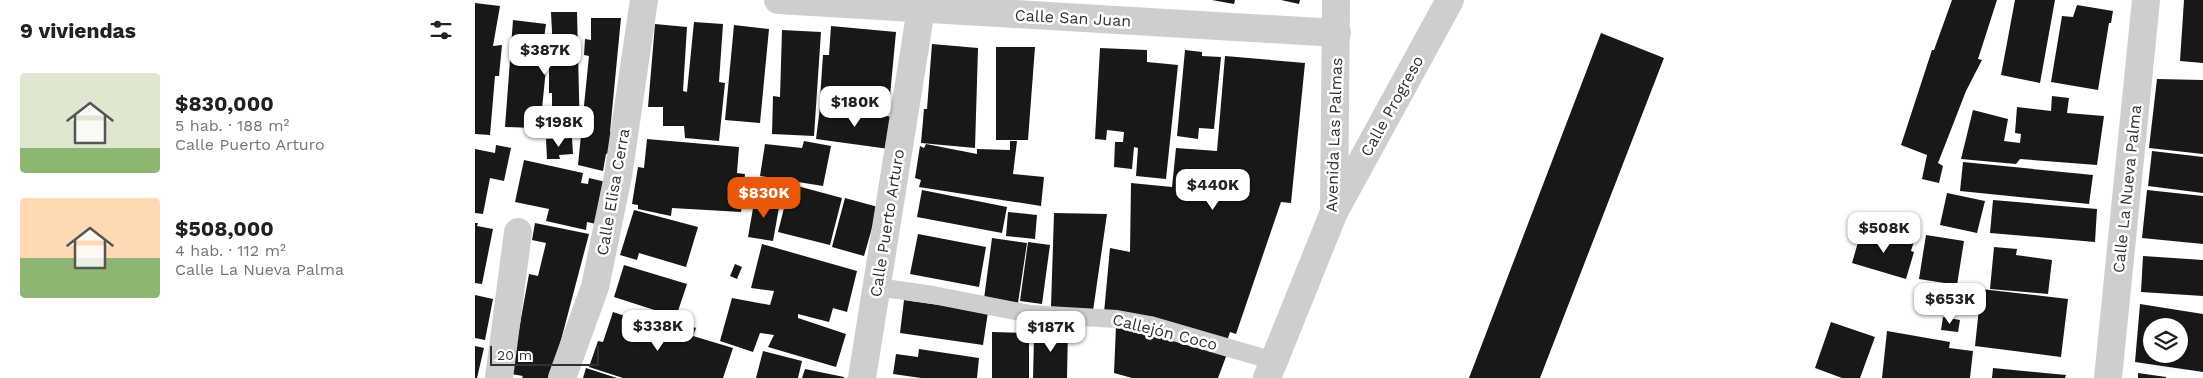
<!DOCTYPE html>
<html lang="es">
<meta charset="utf-8">
<style>
body{margin:0;font-family:"Work Sans",sans-serif;background:#f6f6f6;color:#202124;height:100vh;display:flex;flex-direction:column;font-size:19px;white-space:nowrap}
*{box-sizing:border-box;margin:0}
p{font-size:16px;color:#757577}
.icon{flex:none;width:28px;height:28px;fill:none;stroke:currentColor;stroke-width:2;stroke-linecap:round;stroke-linejoin:round}
.map{position:relative;flex:1;overflow:hidden}
.panel{display:flex;flex-direction:column;background:#fff;width:475px}
.panel>*{flex:none}
.fabs{position:absolute;left:1668px;top:318px;display:grid;gap:10px}
.fabs a{display:grid;place-items:center;width:45px;height:45px;border-radius:50%;background:#fff;box-shadow:0 2px 12px #0003;font-size:25px}
.scale{position:absolute;left:15px;bottom:12px;width:109px;box-sizing:border-box;padding-left:5px;border:2px solid #313131;border-top:0;font-size:14px;line-height:18px;white-space:nowrap;color:#313131;-webkit-text-stroke:4px #fff;paint-order:stroke}
.price{position:absolute;translate:-50% -42px;padding:0 11px;border-radius:10px;background:#fff;color:#222;font-size:16px;line-height:32px;filter:drop-shadow(0 1px 2px #0008)}
.price::after{content:'';position:absolute;left:50%;top:30px;width:15px;height:11px;margin-left:-8px;background:inherit;clip-path:polygon(0 0,100% 0,50% 100%)}
.price.active{background:#ea580c;color:#fff}
ul{padding:0;list-style:none}
li{display:flex;align-items:center;gap:15px;height:125px;padding:0 20px}
li span{display:grid;place-items:center;flex:none;width:140px;height:100px;border-radius:5px;color:#555}
li>.icon{margin-inline-start:auto}
span .icon{width:60px;height:60px;fill:#fffc;stroke-width:1}
li b{font-size:21px}
h2{display:flex;justify-content:space-between;align-items:center;height:60px;padding:0 20px;font-size:21px}
main{display:flex;flex:1;min-height:0}
.map>svg:first-child{display:block}
</style>
<main>
<section class="panel">
<h2>9 viviendas<svg class="icon" aria-label="filters" viewBox="0 0 24 24"><path d="M4 7h16M4 17h16"/><circle cx="9" cy="7" r="2"/><circle cx="15" cy="17" r="2"/></svg></h2>
<ul>
<li><span style="background:linear-gradient(#dfe7d0 75%,#8fb573 0)"><svg class="icon" aria-label="home" viewBox="0 0 24 24"><path d="M3 11l9-7 9 7M6 9v11h12V9"/></svg></span><div><b>$830,000</b><p>5 hab. · 188 m²</p><p>Calle Puerto Arturo</p></div></li>
<li><span style="background:linear-gradient(#ffd9b3 60%,#8fb573 0)"><svg class="icon" aria-label="home" viewBox="0 0 24 24"><path d="M3 11l9-7 9 7M6 9v11h12V9"/></svg></span><div><b>$508,000</b><p>4 hab. · 112 m²</p><p>Calle La Nueva Palma</p></div></li>
</ul>
</section>
<div class="map">
<svg width="1728" height="378" viewBox="0 0 1728 378">
<rect width="100%" height="100%" fill="#fff"/>
<path fill="#181818" fill-rule="evenodd" d="M737,0H760L759,4Z
M806,0H825L824,4Z
M1477,0H1522L1503,59L1507,60L1491,91L1463,163L1468,166L1464,183L1447,179L1452,155L1426,145L1457,50H1459Z
M1540,0H1580L1565,83L1526,75Z
M1709,0H1728V63L1705,61Z
M0,3L25,6L18,46L27,45L24,76H20L15,135L0,134Z
M1602,5L1638,11L1636,23H1634L1623,90L1576,82L1587,16L1598,17Z
M76,12H102L105,135L80,137L79,121L58,128L30,127L38,20L71,24L69,38H74L67,109L77,108V93H74V53L78,52Z
M116,18H146L135,132H138L134,153L131,154L128,171L103,165L114,56L109,55L110,39L116,40Z
M219,22L248,24L244,82L250,83L244,141L210,138L209,126H188V107H173L180,24L212,27L208,91L212,92Z
M259,25L294,29L285,123L250,120Z
M356,26L421,32L414,106L345,99L348,55H354Z
M307,30L346,32L339,136L297,134L298,96L305,97Z
M1126,33L1189,58L1065,378H994Z
M457,44L503,48L500,148L446,143L449,109H452Z
M521,47H560L553,140H521Z
M625,48L672,50V62L703,65L691,179L661,176L663,148L659,147L657,169L639,167L640,142H648L649,132L632,130L631,140L620,139Z
M710,50L727,52V56L746,57L739,129L724,128L723,139L702,136Z
M750,56L830,63L816,203L806,202L761,334L755,332L751,344L629,313L635,248L655,252L656,183L697,187L701,148L742,151Z
M1682,79L1728,80V154L1674,148Z
M1577,96L1594,98L1592,113L1629,116L1622,165L1545,159L1541,164L1486,159L1498,110L1533,119L1529,141L1545,143L1546,134L1540,133L1542,107L1576,111Z
M345,107L418,117L414,149L341,139Z
M97,138L98,154L84,155L85,159H72L71,139Z
M172,139L264,147L262,173L270,174L266,212L197,208L196,216L163,209V205L157,204L163,167L169,168Z
M329,141L356,146L348,186L285,176L290,144L327,148Z
M535,141H542L538,174L569,177L566,206L444,187L446,180L440,178L445,146L449,148L451,144L502,154V149L535,150Z
M21,145L36,148L29,181L15,178L8,214L0,213V149L20,153Z
M1677,151L1728,157V193L1673,186Z
M49,160L108,173L106,183L113,184L114,178L131,182L121,224L112,222L111,230L71,221L74,209L40,202Z
M1488,162L1618,175L1614,204L1485,191Z
M315,184L367,198L355,245L303,232Z
M447,190L532,207L527,233L442,217Z
M1672,190L1728,196V244L1667,238Z
M1472,193L1510,201L1502,233L1465,225Z
M280,197L305,202L298,241L273,237Z
M370,198L403,207L389,256L357,247Z
M1518,200L1622,209L1620,242L1515,233Z
M159,210L223,227L211,267L164,253L162,260L145,255Z
M533,212L562,215L560,239L531,236Z
M579,213L632,214L618,311L576,307Z
M0,223H3L2,226L18,229L7,284L0,283Z
M60,223L114,234L76,378H47L48,376L36,374L54,274L63,276L71,243L57,240Z
M1388,225L1399,229L1397,237L1416,243L1419,235L1439,241L1436,251L1439,252L1431,279L1377,263Z
M443,234L511,247L504,287L435,274Z
M1451,235L1489,241L1482,285L1444,279Z
M517,238L552,243L543,303L509,299Z
M553,242L575,245L567,304L545,301Z
M287,244L382,271L372,312L358,308L354,322L323,314V318L371,334L361,367L293,347L299,335L285,333L278,352L245,341L257,298L295,305L299,291L276,288Z
M1519,247L1542,249L1541,255L1577,260L1573,294L1515,289Z
M1668,256L1728,260V296L1666,292Z
M260,264L267,267L262,279L255,276Z
M149,265L212,284L201,317L139,297Z
M1506,289L1593,299L1586,357L1500,346Z
M0,295L18,299L10,340L0,338Z
M429,300L513,312L508,345L425,333Z
M1665,304L1728,314V372L1660,362ZM1676,326H1704V354H1676Z
M138,312L199,332L203,322L221,328L218,336L258,348L248,378H148L114,367L123,341L128,342Z
M1468,317L1485,320L1483,332L1466,330Z
M1356,322L1400,337L1385,378H1367L1340,368Z
M641,326L752,354L743,378H657L639,373Z
M563,327L593,328L592,378H558L559,337H563Z
M1412,331L1475,342L1474,348L1498,351L1495,378H1407Z
M517,332L554,333V378H517Z
M0,346L9,348L2,378H0Z
M444,349L504,358L502,378H446L418,374L421,354L443,357Z
M288,351L327,361L323,378H281Z
M111,368L142,378H108Z
M1518,368L1591,375L1590,378H1517Z
M330,369L369,377V378H327Z
M1663,373L1691,377V378H1663Z"/>
<g fill="none" stroke-linecap="round" stroke-linejoin="round">
<path stroke="#cecece" stroke-width="18" d="M402,287L458,295L555,314L642,319L675,325L799,361"/>
<path stroke="#cecece" stroke-width="28" d="M303,0L862,33
M859,212L975,0
M24,378L43,232
M87,378L120,287L143,176L169,0
M387,378L446,9
M1633,378L1671,0"/>
<path stroke="#cecece" stroke-width="28" d="M792,378L859,212L861,0"/>
</g>
<g text-anchor="middle" dominant-baseline="central" stroke-width="5" stroke-linejoin="round" paint-order="stroke">
<g font-size="16" fill="#313131" stroke="#fff">
<text transform="translate(598 18) rotate(3)">Calle San Juan</text>
<text transform="translate(917 106) rotate(-61)">Calle Progreso</text>
<text transform="translate(859 135) rotate(-88)">Avenida Las Palmas</text>
<text transform="translate(1652 189) rotate(-84)">Calle La Nueva Palma</text>
<text transform="translate(138 192) rotate(-80)">Calle Elisa Cerra</text>
<text transform="translate(412 223) rotate(-81)">Calle Puerto Arturo</text>
<text transform="translate(690 332) rotate(14)">Callejón Coco</text>
</g>
</g>
</svg>
<div class="fabs">
<a><svg class="icon" aria-label="layers" viewBox="0 0 24 24"><path d="M12 4l9 5-9 5-9-5zM3 14l9 5 9-5"/></svg></a>
</div>
<div class="scale">20 m</div>
<b class="price" style="left:70px;top:76px">$387K</b>
<b class="price" style="left:380px;top:128px">$180K</b>
<b class="price" style="left:84px;top:148px">$198K</b>
<b class="price" style="left:738px;top:211px">$440K</b>
<b class="price active" style="left:289px;top:219px">$830K</b>
<b class="price" style="left:1409px;top:254px">$508K</b>
<b class="price" style="left:1475px;top:325px">$653K</b>
<b class="price" style="left:183px;top:352px">$338K</b>
<b class="price" style="left:576px;top:353px">$187K</b>
</div>
</main>
